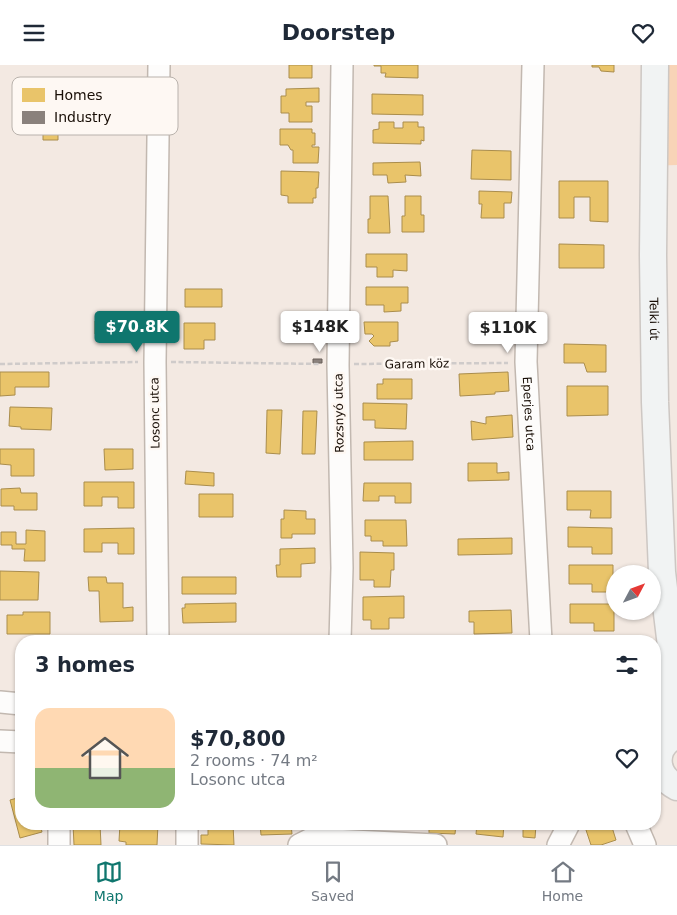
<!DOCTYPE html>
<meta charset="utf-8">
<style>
body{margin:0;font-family:"DejaVu Sans",sans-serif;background:#f2f2f3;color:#1f2937;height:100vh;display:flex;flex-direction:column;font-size:19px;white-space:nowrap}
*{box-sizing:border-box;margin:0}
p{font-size:16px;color:#747a83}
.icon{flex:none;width:28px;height:28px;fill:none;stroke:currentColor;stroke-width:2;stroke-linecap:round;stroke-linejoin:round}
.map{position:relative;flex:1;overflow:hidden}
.details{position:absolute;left:15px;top:570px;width:646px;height:195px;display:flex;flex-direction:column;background:#fff;border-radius:20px;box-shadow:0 1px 4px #0004}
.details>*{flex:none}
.needle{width:32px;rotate:49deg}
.controls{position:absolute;left:606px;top:500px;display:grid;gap:10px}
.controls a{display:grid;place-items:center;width:55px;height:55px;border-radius:50%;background:#fff;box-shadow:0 1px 4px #0004;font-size:25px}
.price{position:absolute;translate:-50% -42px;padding:0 11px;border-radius:5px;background:#fff;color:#222;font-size:16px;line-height:32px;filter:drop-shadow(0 1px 2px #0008)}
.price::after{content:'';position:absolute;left:50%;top:30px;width:15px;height:11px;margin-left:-8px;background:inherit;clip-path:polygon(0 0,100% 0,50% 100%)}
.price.selected{background:#0f766e;color:#fff}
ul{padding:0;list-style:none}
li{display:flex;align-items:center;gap:15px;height:125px;padding:0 20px}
li span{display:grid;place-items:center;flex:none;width:140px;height:100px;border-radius:15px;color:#555}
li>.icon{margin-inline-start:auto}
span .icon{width:60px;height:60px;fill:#fffc;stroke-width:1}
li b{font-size:21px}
h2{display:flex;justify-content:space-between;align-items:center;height:60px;padding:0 20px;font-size:21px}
header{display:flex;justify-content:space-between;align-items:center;height:65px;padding:0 20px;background:#fff;font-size:22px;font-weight:800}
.dock{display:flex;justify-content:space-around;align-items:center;height:70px;border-top:1px solid #e0e1e3;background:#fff;font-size:14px;color:#747a83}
.dock a{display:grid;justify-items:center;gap:2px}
.dock .selected{color:#0f766e}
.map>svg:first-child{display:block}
</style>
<header><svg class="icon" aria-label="menu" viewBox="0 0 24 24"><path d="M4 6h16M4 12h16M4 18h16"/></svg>Doorstep<svg class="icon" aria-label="heart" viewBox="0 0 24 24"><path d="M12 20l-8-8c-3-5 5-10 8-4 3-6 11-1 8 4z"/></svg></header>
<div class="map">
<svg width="677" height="780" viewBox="0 0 677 780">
<rect width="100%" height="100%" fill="#f3e9e2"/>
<path fill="#f8d4b7" d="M643,0H677V100L644,101Z"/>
<path fill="#e9c46a" stroke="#aa8d4c" d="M289,0H312V13H289Z
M374,0H418V13L385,12L386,8H381V1H374Z
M592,0H614V7L601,6L599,2H592Z
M319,23V37H306V41H312V57H289V48H281V31H286V24Z
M372,29L423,30V50L372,49Z
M38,47H58V75H43V67H33V52H38Z
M379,57H394V63H403V57H418V62H424V76L421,75V79L373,78V65L379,64Z
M280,64H312V68H315V80H312V82H319L318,98H293V85H291L288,80H280Z
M472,85L511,86V115L471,114Z
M420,97L421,111L405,110L406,117L388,118L387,110H373V98Z
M281,106L319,107L318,123H316V133H313V138H288V131L281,130Z
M559,116H608V157L590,156V132H574V153H559Z
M479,126L512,127L511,138H504V153H481L482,139H479Z
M370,131H388L390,168H368V154H370Z
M405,131H421V150H424V167H402V151H405Z
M559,179L604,180V203H559Z
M366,189H407V206L393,205V212H377V202H366Z
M366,222H408V238H401V246L384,247V240H366Z
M185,224H222V242H185Z
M95,256L133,257V270L124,269V277L99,276V269H95Z
M364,257H398V276L390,277V281H374L369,276L374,271L372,269H365Z
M184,258H215V275H204V284H184Z
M564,279L606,280V307H587L584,298H564Z
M0,307H49V322H15V330L0,331Z
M508,307L509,326L495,327V329L460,331L459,309Z
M383,314H412V334H377V319H383Z
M567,321H608V350L567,351Z
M363,338L407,339L406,364L375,363V355H363Z
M10,342L52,343L51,365L21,364V362L9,361Z
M267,345H282L280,389L266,388Z
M303,346H317L315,389H302Z
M512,350L513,372L472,375L471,356L486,359V352Z
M413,376V395H364V377Z
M0,384H34V411H11V400L0,399Z
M104,384H133V404L105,405Z
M468,398H497V408L509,407V415L468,416Z
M186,406L214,408V421L185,419Z
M84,417H134V443H118V432H102V441H84Z
M364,418H411V438H395V431H379V436H363Z
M20,423L21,428H37V445H14V441H1V424Z
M567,426H611V453H590L591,445H567Z
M199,429H233V452H199Z
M284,445L306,446V454H315V469H292V473H281V454H284Z
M365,455H406L407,481H383V476H371V471H365Z
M568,462L612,463V489H592V482H568Z
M134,463V489H118V478H102V487H84V464Z
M26,465L45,466V496H24L25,484H12V480H1V467H16V479H26Z
M512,473V489L458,490V474Z
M315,483V498L301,499V512H277L276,500H280V484Z
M360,487L394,488V505H391L390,522H374V515H360Z
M569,500H613V527H592V519H569Z
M0,506L39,507L38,535H0Z
M88,512H106L107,518H123V543L133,542V556L100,557L99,526H89Z
M182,512H236V529H182Z
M404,531V553H389V564H371V555H363V532Z
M236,538V557L183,558L182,543H185V539Z
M570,539H614V566H594V558H570Z
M511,545L512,568L474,569V557H469V546Z
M23,547H50V569H7V550H23Z
M21,732V759H40L42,767L20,773L10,735Z
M73,759H100L101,780H74Z
M120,759H158L157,780H126V777L119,776Z
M202,759H233L234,780L201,779V770H208V761H202Z
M260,759H291L292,769L261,770Z
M328,759H344V765L328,764Z
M381,759H408V764L380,763Z
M429,759H456L455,769L429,768Z
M477,759H504L503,772L476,769Z
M523,759H555V761L536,760L535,773L523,772Z
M594,759H611L616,775L601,780H591L585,762Z"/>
<path fill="#8a817c" stroke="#685e59" d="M313,294H322V298H313Z"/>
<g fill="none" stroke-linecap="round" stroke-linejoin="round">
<defs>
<g id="minor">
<path id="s1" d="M533,0L526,297L541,576"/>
<path d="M158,576L155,297L159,0"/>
<path d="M340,576L342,503L338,300L342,0"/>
<path d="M0,637L21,639"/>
<path d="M0,676L21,677"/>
<path d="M636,759L645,780"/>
<path d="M59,780V759"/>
<path d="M187,780V759"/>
<path d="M299,780L311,774L436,780"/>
<path d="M558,780L569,759"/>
</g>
<g id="major">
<path id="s2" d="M655,0L653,190L655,337L662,507L674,606L677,618"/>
<path d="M677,670C652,681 653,710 677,722"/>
<path d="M668,675L670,661L674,606"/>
</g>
</defs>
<use href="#minor" stroke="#c2b8b0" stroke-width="24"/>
<use href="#major" stroke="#cdc7c3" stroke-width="29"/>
<path stroke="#cfcbca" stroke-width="2.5" stroke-dasharray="5 2.5" stroke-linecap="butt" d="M171,297L321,299
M0,299L138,297
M354,299L508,298"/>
<use href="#minor" stroke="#fdfcfb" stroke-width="21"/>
<use href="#major" stroke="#f1f3f3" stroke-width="26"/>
</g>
<g text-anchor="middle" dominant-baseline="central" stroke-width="5" stroke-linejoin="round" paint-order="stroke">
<g font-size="12" fill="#180e06" stroke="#fef8f3">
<text stroke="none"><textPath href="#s2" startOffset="254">Telki út</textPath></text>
<text transform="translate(417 299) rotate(-1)">Garam köz</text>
<text transform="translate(155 348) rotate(-91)">Losonc utca</text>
<text transform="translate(339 348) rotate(-91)">Rozsnyó utca</text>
<text stroke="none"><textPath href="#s1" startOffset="349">Eperjes utca</textPath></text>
</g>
</g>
<rect x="12" y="12" width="166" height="58" rx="8" fill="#fef8f3" stroke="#b9b2ac" stroke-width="1"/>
<rect x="22" y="23" width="23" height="14" fill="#e9c46a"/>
<rect x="22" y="46" width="23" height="13" fill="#8a817c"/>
<g font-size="14" fill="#180e06">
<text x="54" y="35">Homes</text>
<text x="54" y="57">Industry</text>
</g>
</svg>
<div class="controls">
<a><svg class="needle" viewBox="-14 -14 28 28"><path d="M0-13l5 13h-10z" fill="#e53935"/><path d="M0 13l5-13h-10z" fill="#747a83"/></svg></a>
</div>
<b class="price selected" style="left:137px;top:288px">$70.8K</b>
<b class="price" style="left:320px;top:288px">$148K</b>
<b class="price" style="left:508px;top:289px">$110K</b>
<section class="details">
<h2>3 homes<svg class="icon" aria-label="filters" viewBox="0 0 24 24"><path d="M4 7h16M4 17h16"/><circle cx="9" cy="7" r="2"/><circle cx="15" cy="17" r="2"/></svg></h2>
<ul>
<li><span style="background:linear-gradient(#ffd9b3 60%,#8fb573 0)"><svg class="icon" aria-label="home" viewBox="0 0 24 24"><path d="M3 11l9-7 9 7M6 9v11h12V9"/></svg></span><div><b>$70,800</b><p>2 rooms · 74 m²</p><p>Losonc utca</p></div><svg class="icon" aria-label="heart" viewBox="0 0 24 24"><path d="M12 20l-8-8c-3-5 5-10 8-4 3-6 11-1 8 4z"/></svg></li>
</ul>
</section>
</div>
<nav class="dock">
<a class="selected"><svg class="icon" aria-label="map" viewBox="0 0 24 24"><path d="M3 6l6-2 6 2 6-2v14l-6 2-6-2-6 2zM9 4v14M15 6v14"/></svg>Map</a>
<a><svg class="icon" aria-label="saved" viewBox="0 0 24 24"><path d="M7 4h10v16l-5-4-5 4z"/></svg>Saved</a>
<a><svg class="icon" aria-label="home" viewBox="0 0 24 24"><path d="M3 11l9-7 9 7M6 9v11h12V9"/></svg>Home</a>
</nav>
